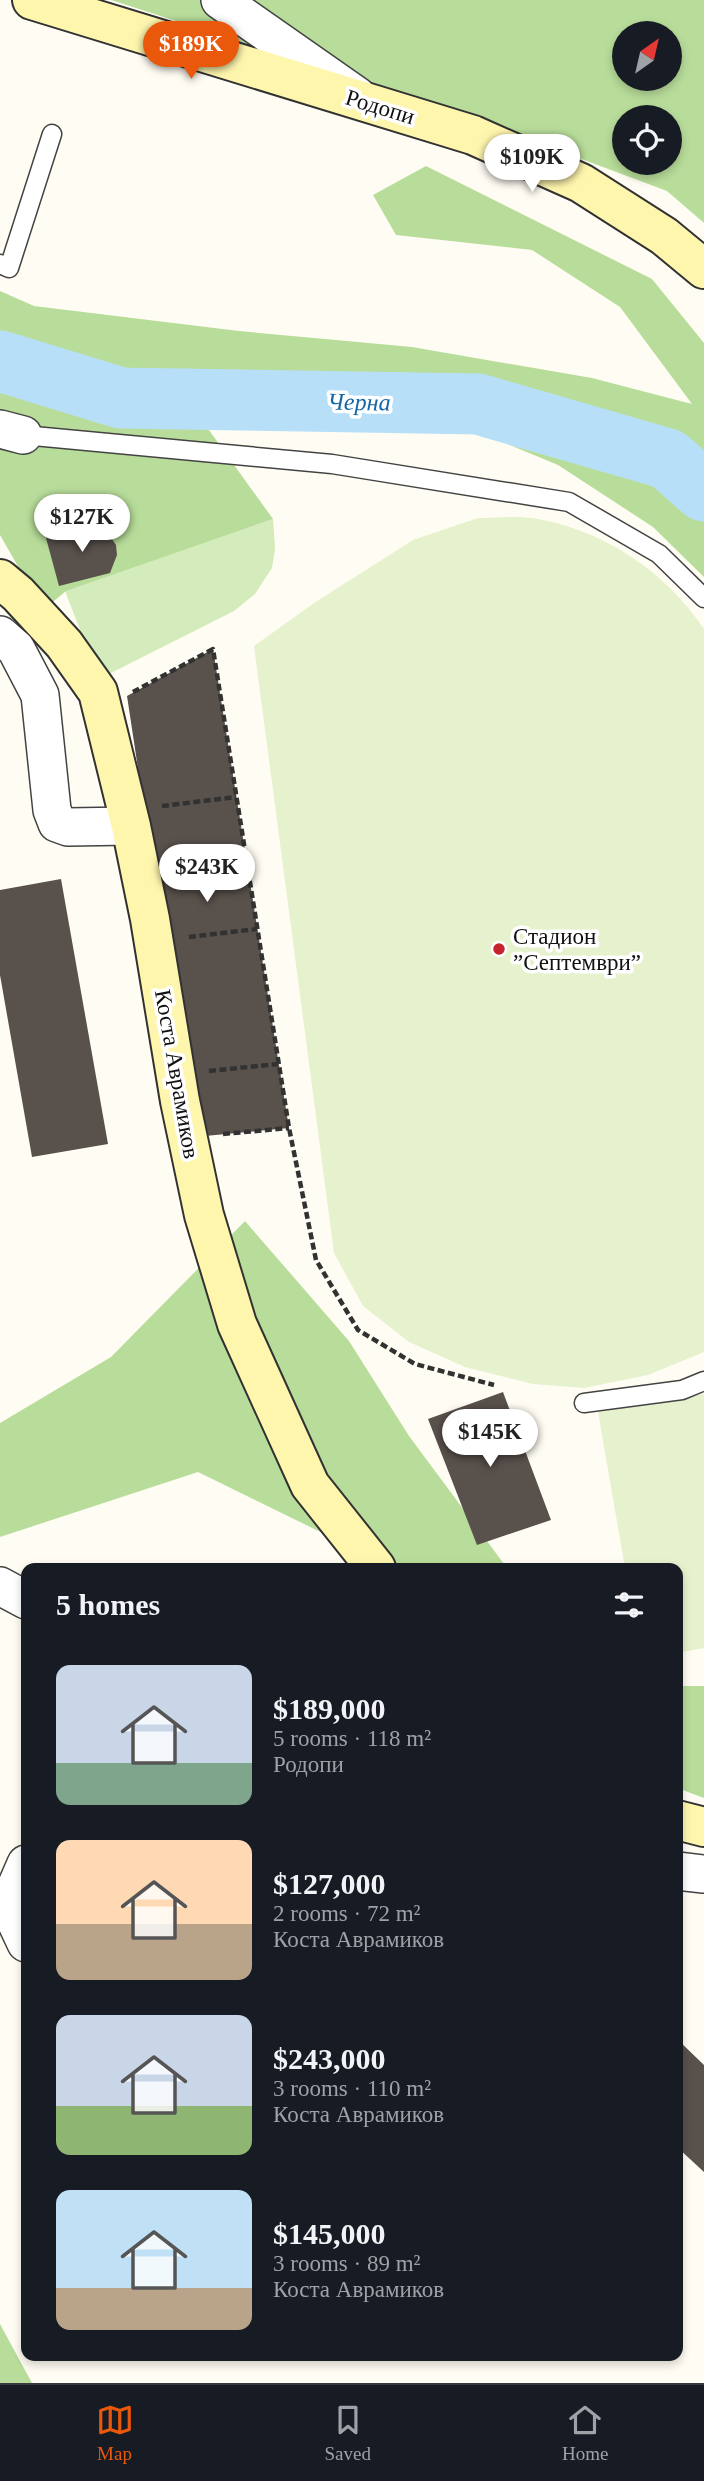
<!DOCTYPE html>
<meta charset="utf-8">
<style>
body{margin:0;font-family:Georgia,serif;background:#20242c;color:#f1f3f6;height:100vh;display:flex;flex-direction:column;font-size:26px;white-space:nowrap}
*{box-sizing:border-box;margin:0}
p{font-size:23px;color:#9ea1a6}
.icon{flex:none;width:38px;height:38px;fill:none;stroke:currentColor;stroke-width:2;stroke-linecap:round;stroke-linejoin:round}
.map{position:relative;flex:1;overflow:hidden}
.panel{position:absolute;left:21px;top:1563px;width:662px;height:798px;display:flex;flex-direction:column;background:#171b24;border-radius:14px;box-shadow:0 4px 10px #0003}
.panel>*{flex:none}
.needle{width:46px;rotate:34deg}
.fabs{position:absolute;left:612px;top:21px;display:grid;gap:14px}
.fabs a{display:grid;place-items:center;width:70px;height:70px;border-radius:50%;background:#171b24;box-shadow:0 4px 10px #0003;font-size:35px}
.price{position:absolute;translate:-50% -60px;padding:0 16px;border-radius:24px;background:#fff;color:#222;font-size:23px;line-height:46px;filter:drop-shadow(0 2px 4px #0008)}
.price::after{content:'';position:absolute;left:50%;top:42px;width:21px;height:16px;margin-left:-10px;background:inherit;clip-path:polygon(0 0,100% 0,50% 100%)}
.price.on{background:#ea580c;color:#fff}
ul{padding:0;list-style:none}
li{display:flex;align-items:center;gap:21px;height:175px;padding:0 35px}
li span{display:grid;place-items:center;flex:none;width:196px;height:140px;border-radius:14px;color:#555}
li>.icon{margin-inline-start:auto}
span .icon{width:84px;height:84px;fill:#fffc;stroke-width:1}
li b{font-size:30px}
h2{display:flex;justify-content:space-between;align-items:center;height:84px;padding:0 35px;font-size:30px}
.tab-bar{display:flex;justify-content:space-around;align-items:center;height:98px;border-top:2px solid #363941;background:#171b24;font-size:19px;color:#9ea1a6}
.tab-bar a{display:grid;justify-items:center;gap:4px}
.tab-bar .on{color:#ea580c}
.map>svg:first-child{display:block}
</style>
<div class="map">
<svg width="704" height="2383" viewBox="0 0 704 2383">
<rect width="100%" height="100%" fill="#fffdf3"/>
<path fill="#d4ebbb" d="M273,519L275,549L272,568L255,594L234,611L99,679L65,591Z"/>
<path fill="#b8dd9a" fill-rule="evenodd" d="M111,0H704V223L667,191L440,106ZM625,33H670V79H625ZM625,117H670V163H625Z
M426,166L652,279L704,343V577L653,527L558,465L344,376L165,369L273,519L66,591L43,610L0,535V291L34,306L239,331L412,347L592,378L692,404L620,307L532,250L396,235L373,195Z
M245,1221L349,1341L409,1436L507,1568H369L351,1547L198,1472L0,1537V1423L111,1357Z
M677,1686H704V1798L677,1788Z
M0,2324L32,2383H0Z"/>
<path fill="#e6f2cd" d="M478,518C497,518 519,515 538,519C605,531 666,572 704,629V1352L648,1375L584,1388L533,1384L465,1367L409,1342L363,1306L334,1253L254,646L314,603L413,540Z
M704,1394V1648L677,1653V1568H625L598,1412Z"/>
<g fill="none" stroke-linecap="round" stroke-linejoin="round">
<path stroke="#b7e0f8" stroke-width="61" d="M0,361L121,398L478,404L668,459L704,491"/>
</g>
<path fill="#59514c" d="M96,524L105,529L116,545L117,555L110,573L59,586L46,538Z
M213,649L289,1128L194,1137L127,696Z
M61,879L108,1144L32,1157L0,975V890Z
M503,1392L551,1520L477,1545L428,1419Z
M677,2039L704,2065V2172L677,2147Z"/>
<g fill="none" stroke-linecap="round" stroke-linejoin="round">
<defs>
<path id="lane" d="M0,264L9,268L52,134
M23,435L332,464L569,502L659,554L704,598
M584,1403L682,1390L704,1381"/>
<path id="street" d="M220,0L357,96
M0,429L23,435
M0,635L16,649L40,695L52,810L57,823L68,827L131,826
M0,1586L26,1600
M26,1864L8,1905L26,1943
M677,1871L704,1874"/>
<path id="secondary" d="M32,0L473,135L581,183L664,236L704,269
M0,579L18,594L64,644L98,692L131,826L150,919L180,1101L204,1215L237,1324L310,1485L376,1568
M677,1820L704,1827"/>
</defs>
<use href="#lane" stroke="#434343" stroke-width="21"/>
<use href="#street" stroke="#434343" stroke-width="40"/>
<use href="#secondary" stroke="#323232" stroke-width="42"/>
<path stroke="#323232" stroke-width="4.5" stroke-dasharray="7 3.5" stroke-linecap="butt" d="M133,692L213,649L289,1128L316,1260L358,1330L415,1364L494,1385
M162,806L236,797
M189,937L257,929
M209,1071L278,1064
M223,1134L289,1128"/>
<use href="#lane" stroke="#fff" stroke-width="18"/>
<use href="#street" stroke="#fff" stroke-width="37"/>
<use href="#secondary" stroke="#fff6ae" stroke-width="38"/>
</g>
<circle fill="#c5232c" stroke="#fff" stroke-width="2.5" cx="499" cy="949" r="7"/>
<g text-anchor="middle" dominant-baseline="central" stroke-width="7" stroke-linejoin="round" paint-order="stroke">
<g font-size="23" fill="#101010" stroke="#fff">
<text transform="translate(380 107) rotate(17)">Родопи</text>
<text transform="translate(177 1074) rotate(80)">Коста Аврамиков</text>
</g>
<g font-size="23" fill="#101010" stroke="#fff" text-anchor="start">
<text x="513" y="936">Стадион<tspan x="513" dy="26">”Септември”</tspan></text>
</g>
<g font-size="24" font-style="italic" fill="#1568a7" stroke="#fff">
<text transform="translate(359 402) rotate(1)">Черна</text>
</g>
</g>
</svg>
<div class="fabs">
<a><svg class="needle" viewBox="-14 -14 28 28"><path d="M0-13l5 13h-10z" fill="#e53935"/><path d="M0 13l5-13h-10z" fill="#9ea1a6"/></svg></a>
<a><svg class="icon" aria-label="locate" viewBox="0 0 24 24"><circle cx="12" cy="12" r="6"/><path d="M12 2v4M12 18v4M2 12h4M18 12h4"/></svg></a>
</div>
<b class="price on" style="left:191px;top:81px">$189K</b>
<b class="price" style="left:532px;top:194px">$109K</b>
<b class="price" style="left:82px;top:554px">$127K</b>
<b class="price" style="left:207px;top:904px">$243K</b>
<b class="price" style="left:490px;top:1469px">$145K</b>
<section class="panel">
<h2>5 homes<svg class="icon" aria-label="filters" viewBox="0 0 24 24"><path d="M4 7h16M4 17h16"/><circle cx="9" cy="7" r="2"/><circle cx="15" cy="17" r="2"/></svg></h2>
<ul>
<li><span style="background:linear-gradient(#c9d6e8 70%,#7fa58c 0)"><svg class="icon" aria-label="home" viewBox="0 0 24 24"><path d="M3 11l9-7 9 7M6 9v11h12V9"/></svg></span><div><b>$189,000</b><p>5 rooms · 118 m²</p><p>Родопи</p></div></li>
<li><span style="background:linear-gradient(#ffd9b3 60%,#b9a48a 0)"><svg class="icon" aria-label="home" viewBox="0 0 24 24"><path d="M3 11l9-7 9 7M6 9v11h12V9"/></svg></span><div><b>$127,000</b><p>2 rooms · 72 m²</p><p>Коста Аврамиков</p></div></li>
<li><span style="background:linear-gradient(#c9d6e8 65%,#8fb573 0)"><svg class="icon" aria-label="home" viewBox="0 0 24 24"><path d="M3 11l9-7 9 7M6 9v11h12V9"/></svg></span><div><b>$243,000</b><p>3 rooms · 110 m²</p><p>Коста Аврамиков</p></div></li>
<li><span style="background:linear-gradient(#bfe0f5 70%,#b9a48a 0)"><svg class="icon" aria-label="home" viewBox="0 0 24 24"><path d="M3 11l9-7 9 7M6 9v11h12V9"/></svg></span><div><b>$145,000</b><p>3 rooms · 89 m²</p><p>Коста Аврамиков</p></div></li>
</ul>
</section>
</div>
<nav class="tab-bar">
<a class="on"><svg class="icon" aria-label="map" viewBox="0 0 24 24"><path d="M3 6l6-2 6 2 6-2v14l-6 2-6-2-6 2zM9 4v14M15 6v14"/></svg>Map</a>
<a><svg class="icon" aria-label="saved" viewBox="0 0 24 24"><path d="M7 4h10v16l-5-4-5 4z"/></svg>Saved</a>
<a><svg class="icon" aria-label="home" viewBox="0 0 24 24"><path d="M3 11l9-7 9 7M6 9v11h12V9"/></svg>Home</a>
</nav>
